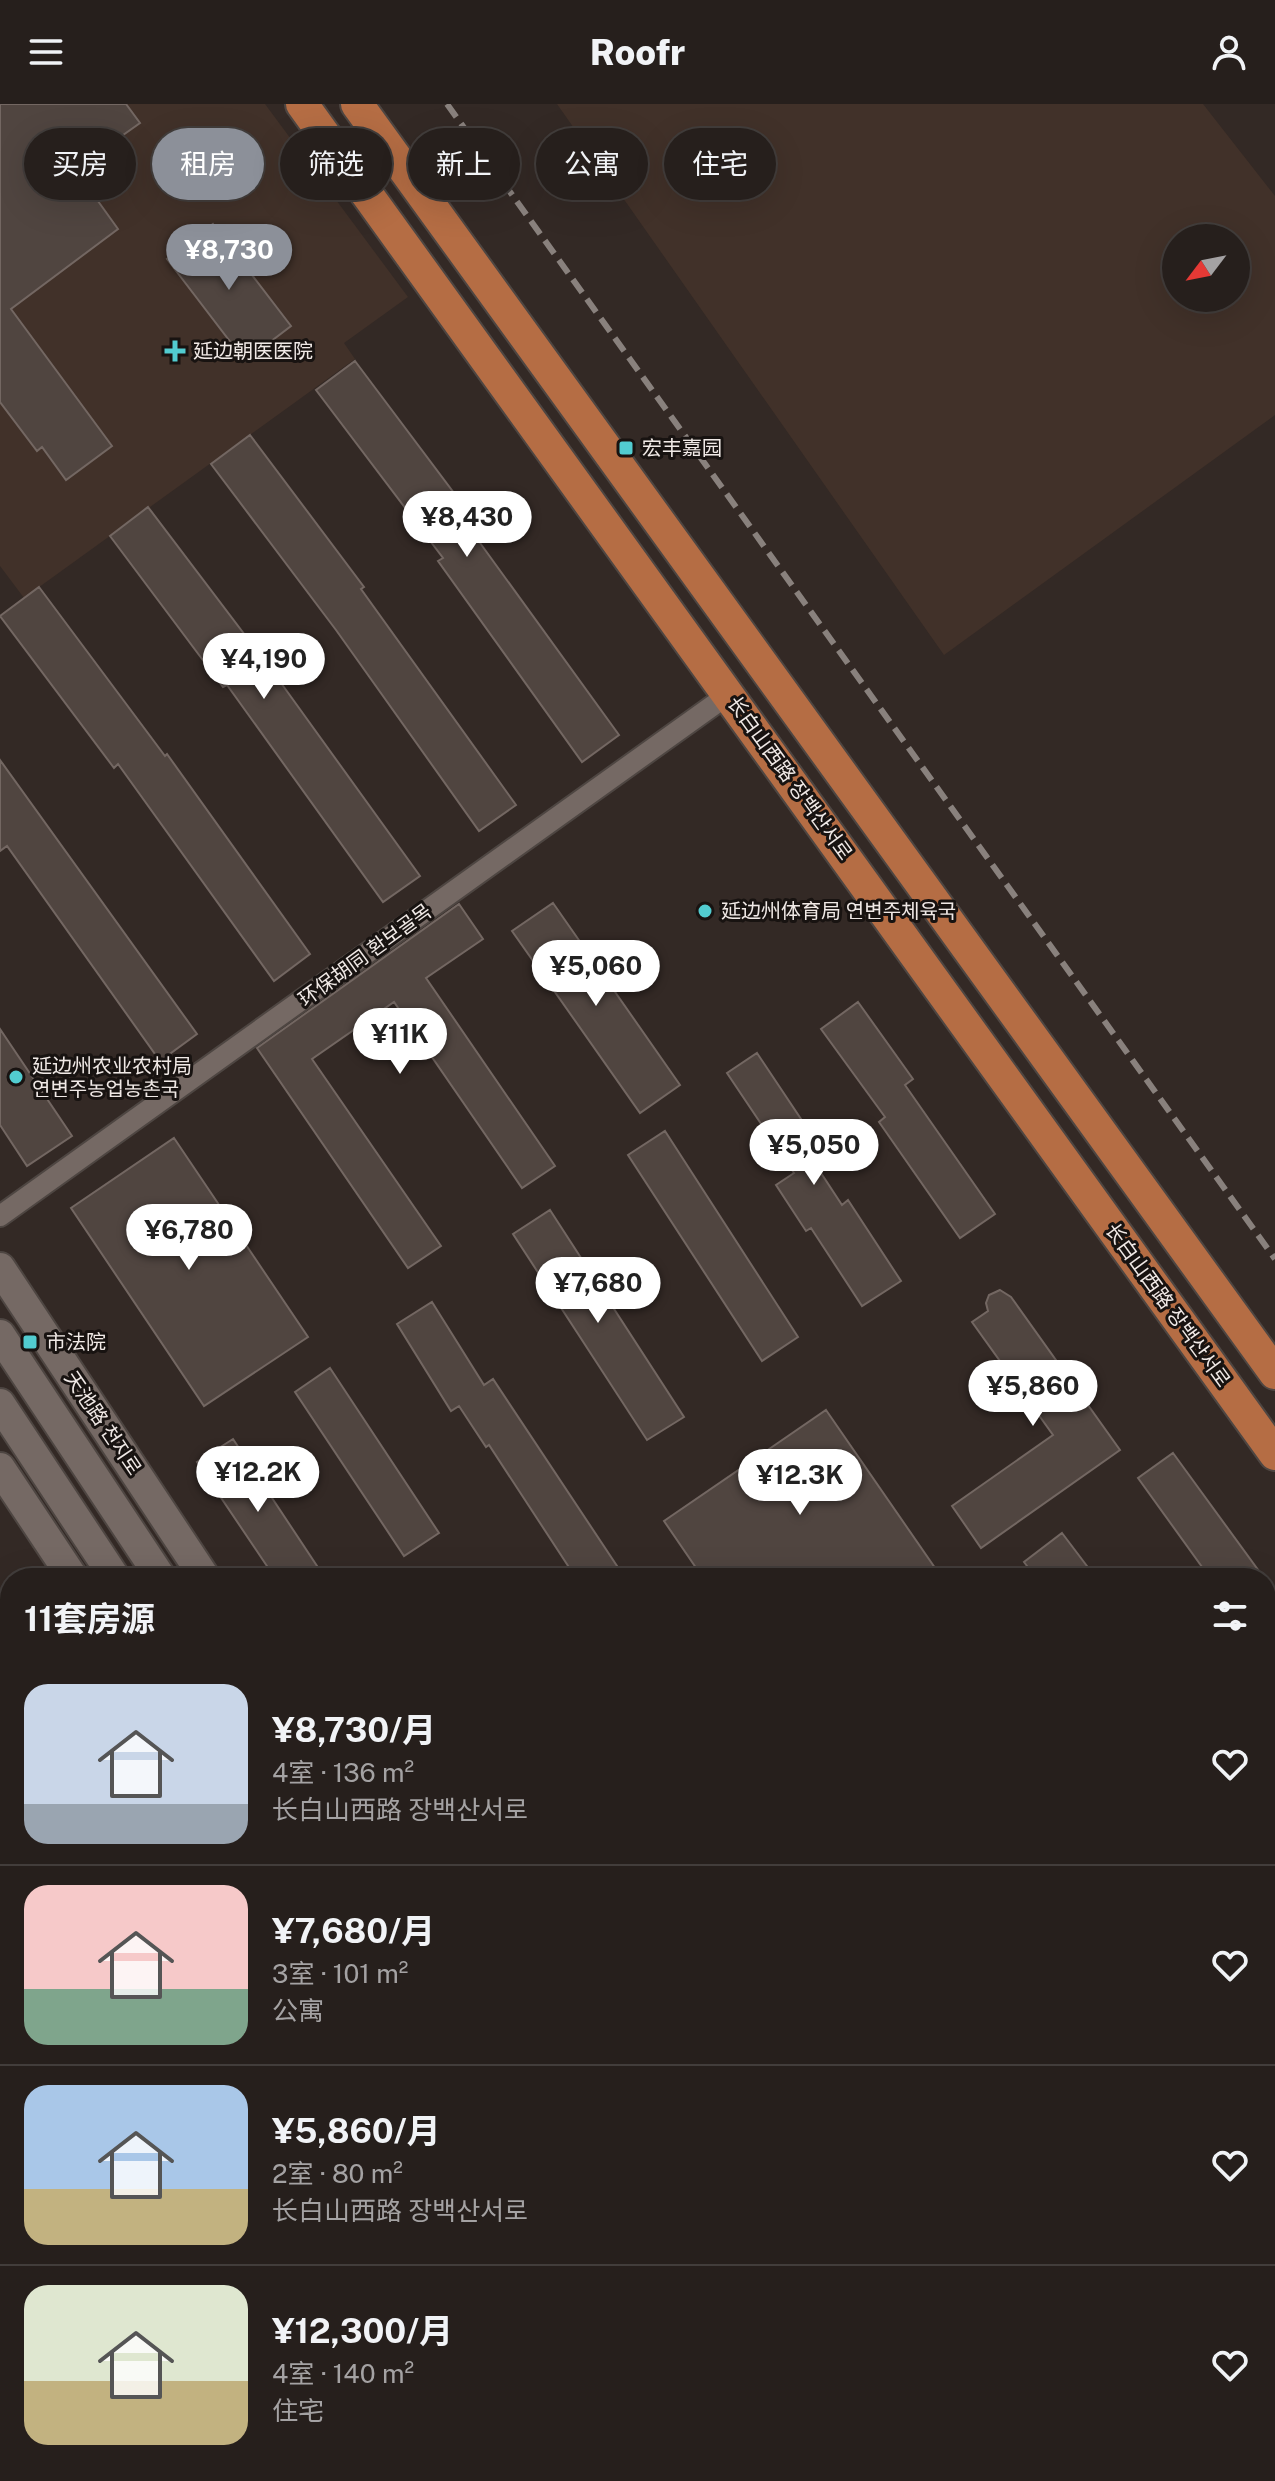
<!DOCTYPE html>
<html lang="zh">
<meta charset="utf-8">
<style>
body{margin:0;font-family:"Public Sans","Noto Sans SC","Noto Sans KR",sans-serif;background:#322c29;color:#f1f3f6;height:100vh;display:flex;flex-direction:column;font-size:30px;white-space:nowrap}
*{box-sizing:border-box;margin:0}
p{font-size:26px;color:#a4a2a3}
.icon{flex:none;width:44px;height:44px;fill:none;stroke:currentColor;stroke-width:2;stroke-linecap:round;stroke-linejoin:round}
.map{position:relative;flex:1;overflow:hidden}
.details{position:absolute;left:0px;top:1464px;width:1276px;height:914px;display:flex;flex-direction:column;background:#261f1c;border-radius:32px 32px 0 0;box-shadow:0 8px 32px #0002,0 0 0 2px #423d3b}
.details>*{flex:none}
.hud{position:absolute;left:24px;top:24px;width:800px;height:72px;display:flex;gap:16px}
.needle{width:52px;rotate:238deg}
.buttons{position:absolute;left:1162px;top:120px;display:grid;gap:16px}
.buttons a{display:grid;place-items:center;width:88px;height:88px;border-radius:50%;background:#261f1c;box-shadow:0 8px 32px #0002,0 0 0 2px #423d3b;font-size:40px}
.price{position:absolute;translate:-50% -68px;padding:0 18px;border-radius:28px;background:#fff;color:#222;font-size:26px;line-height:52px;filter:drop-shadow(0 2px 4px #0008)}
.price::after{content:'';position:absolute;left:50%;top:48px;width:24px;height:18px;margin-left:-12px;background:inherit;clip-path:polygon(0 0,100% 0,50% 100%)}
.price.selected{background:#8c9099;color:#fff}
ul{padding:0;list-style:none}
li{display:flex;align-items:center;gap:24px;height:200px;padding:0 24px}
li+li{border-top:2px solid #423d3b}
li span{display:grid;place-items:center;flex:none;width:224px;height:160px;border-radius:24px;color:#555}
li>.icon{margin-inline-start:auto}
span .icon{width:96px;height:96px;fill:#fffc;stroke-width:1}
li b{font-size:34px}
h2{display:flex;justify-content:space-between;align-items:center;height:96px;padding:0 24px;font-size:34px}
.chip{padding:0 28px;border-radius:36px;background:#261f1c;box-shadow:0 8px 32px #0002,0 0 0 2px #423d3b;font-size:28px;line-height:72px}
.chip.selected{background:#8c9099;color:#fff}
header{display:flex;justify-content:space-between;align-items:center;height:104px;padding:0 24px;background:#261f1c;font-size:36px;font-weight:800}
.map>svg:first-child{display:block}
</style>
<header><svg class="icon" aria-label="menu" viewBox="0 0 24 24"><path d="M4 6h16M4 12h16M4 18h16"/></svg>Roofr<svg class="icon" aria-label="person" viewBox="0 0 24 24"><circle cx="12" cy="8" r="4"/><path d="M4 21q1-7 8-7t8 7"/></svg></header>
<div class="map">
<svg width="1275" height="2377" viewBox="0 0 1275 2377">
<rect width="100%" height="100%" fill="#332925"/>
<path fill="#413129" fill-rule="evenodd" d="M0,0H265L408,193L344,239L355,255L24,494L0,462Z
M557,0H1203L1275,92V311L944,551ZM1176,134H1236V194H1176Z
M1275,2056V2132L1266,2138V2062Z
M1275,2245V2335L1266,2341V2251Z
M844,2368H921L908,2377H852Z
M1090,2368H1226L1212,2377H1076Z"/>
<path fill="#504540" stroke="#736762" stroke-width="2" d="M0,0H126L140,19L75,65L118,125L11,205L112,342L66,376L42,343L37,347L0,298Z
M213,120L291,222L245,257L167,155Z
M355,257L469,409L462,414L619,631L582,658L438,457L443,454L316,286Z
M250,331L364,483L361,485L516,701L479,727L336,526L211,360Z
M148,403L276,572L420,772L383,798L227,581L223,583L110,432Z
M39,483L165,652L167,650L310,850L274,877L118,660L114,664L0,512Z
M0,656L197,930L160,957L7,742L0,747Z
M553,799L680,981L640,1009L512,827Z
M459,800L483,835L426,874L555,1062L522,1084L394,898L312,955L441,1142L408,1164L257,944Z
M858,898L913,975L905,981L995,1110L960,1134L879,1018L885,1013L821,925Z
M0,925L72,1032L27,1062L0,1021Z
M757,949L813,1033L802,1040L842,1101L848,1096L901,1177L862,1202L811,1124L806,1127L776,1081L794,1069L727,969Z
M665,1027L798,1233L762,1257L628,1051Z
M174,1034L308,1233L204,1302L71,1104Z
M550,1106L684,1313L647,1336L513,1130Z
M1000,1186L1011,1193L1120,1346L981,1444L952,1402L1053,1331L972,1218L988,1207L986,1199L989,1191Z
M432,1198L484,1281L493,1275L625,1474H576L489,1341L486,1343L459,1302L451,1307L397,1220Z
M330,1264L439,1429L404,1452L295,1288Z
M826,1306L942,1474H703L664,1417Z
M233,1335L325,1474H275L197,1358Z
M1173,1349L1264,1474H1210L1138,1374Z
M1062,1429L1096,1474H1036L1024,1458Z"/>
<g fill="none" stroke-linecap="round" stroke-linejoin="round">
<defs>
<path id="street" d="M0,1112L729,590
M0,1705L10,1698
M0,2145L10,2139
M1266,2152L1275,2146
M1266,2232L1275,2226
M1000,2368L1009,2377
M1036,2368V2377
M560,2377L573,2368
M936,2377L949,2368
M1053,2377L1066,2368"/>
<path id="secondary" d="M0,1164L205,1474
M0,1231L161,1474
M0,1300L115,1474
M0,1364L73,1474
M665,2368L671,2377
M705,2368L711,2377
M751,2368L757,2377
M797,2368L803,2377"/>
<path id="primary" d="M302,0L1275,1350
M357,0L1275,1269"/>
</defs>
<use href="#street" stroke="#4e4642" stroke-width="24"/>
<use href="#secondary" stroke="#4e4642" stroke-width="34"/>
<use href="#primary" stroke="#4e4642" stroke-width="36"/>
<use href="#street" stroke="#756964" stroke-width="20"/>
<use href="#secondary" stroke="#756964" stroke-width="30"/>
<use href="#primary" stroke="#b56d44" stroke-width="32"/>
<path stroke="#89817d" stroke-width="6" stroke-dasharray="16 8" stroke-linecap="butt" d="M447,0L1275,1155"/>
</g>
<g fill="#52ccd0" stroke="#181311" stroke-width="3">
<path d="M171 235h8v8h8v8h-8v8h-8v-8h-8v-8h8z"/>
<rect x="618" y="336" width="16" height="16" rx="4"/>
<circle cx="705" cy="807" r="8"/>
<circle cx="16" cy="973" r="8"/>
<rect x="22" y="1230" width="16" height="16" rx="4"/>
</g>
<g text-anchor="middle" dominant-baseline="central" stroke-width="6" stroke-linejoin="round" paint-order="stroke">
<g font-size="20" fill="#f0e9e6" stroke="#181311" text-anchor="start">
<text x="193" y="247">延边朝医医院</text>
<text x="642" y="344">宏丰嘉园</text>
<text x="721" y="807">延边州体育局 연변주체육국</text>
<text x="32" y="962">延边州农业农村局<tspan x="32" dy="23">연변주농업농촌국</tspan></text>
<text x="46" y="1238">市法院</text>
</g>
<g font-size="20" fill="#f0e9e6" stroke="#181311">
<text transform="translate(790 674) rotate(54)">长白山西路 장백산서로</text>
<text transform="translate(365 851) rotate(-36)">环保胡同 환보골목</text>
<text transform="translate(1168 1201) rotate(54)">长白山西路 장백산서로</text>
<text transform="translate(103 1319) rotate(56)">天池路 천지로</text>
</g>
</g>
</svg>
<div class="buttons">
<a><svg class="needle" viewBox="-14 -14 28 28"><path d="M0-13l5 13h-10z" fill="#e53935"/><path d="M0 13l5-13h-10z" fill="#a4a2a3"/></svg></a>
</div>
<b class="price selected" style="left:229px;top:188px">¥8,730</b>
<b class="price" style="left:467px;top:455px">¥8,430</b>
<b class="price" style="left:264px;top:597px">¥4,190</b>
<b class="price" style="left:596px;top:904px">¥5,060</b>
<b class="price" style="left:400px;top:972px">¥11K</b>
<b class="price" style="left:814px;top:1083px">¥5,050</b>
<b class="price" style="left:189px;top:1168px">¥6,780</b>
<b class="price" style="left:598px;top:1221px">¥7,680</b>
<b class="price" style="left:1033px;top:1324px">¥5,860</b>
<b class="price" style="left:258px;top:1410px">¥12.2K</b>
<b class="price" style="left:800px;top:1413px">¥12.3K</b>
<div class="hud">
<a class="chip">买房</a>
<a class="chip selected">租房</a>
<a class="chip">筛选</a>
<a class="chip">新上</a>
<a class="chip">公寓</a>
<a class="chip">住宅</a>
</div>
<section class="details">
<h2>11套房源<svg class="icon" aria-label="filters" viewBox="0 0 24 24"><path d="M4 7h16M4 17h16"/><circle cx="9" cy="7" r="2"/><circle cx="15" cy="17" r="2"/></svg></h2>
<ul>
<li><span style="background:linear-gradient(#c9d6e8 75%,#9aa5b1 0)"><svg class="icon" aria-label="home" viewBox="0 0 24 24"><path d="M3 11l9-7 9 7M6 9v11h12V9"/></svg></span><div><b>¥8,730/月</b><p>4室 · 136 m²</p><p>长白山西路 장백산서로</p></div><svg class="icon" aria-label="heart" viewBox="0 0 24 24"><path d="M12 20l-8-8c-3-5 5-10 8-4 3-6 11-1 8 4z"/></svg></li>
<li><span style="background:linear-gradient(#f6c9c9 65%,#7fa58c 0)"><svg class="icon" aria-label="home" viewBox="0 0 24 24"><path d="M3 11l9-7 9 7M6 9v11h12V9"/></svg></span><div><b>¥7,680/月</b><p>3室 · 101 m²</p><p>公寓</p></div><svg class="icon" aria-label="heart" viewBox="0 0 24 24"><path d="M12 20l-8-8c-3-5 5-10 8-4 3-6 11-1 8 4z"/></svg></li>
<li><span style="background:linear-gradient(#a9c7e8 65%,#c2b280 0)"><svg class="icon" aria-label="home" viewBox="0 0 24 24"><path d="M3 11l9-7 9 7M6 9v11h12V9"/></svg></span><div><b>¥5,860/月</b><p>2室 · 80 m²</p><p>长白山西路 장백산서로</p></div><svg class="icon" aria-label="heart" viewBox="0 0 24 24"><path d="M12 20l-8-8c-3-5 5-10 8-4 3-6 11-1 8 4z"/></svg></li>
<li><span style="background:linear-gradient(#dfe7d0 60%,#c2b280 0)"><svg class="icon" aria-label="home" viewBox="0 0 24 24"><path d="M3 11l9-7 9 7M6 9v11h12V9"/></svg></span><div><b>¥12,300/月</b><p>4室 · 140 m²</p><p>住宅</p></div><svg class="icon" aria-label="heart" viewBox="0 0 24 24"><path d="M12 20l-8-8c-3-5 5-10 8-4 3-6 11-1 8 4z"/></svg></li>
</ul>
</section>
</div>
